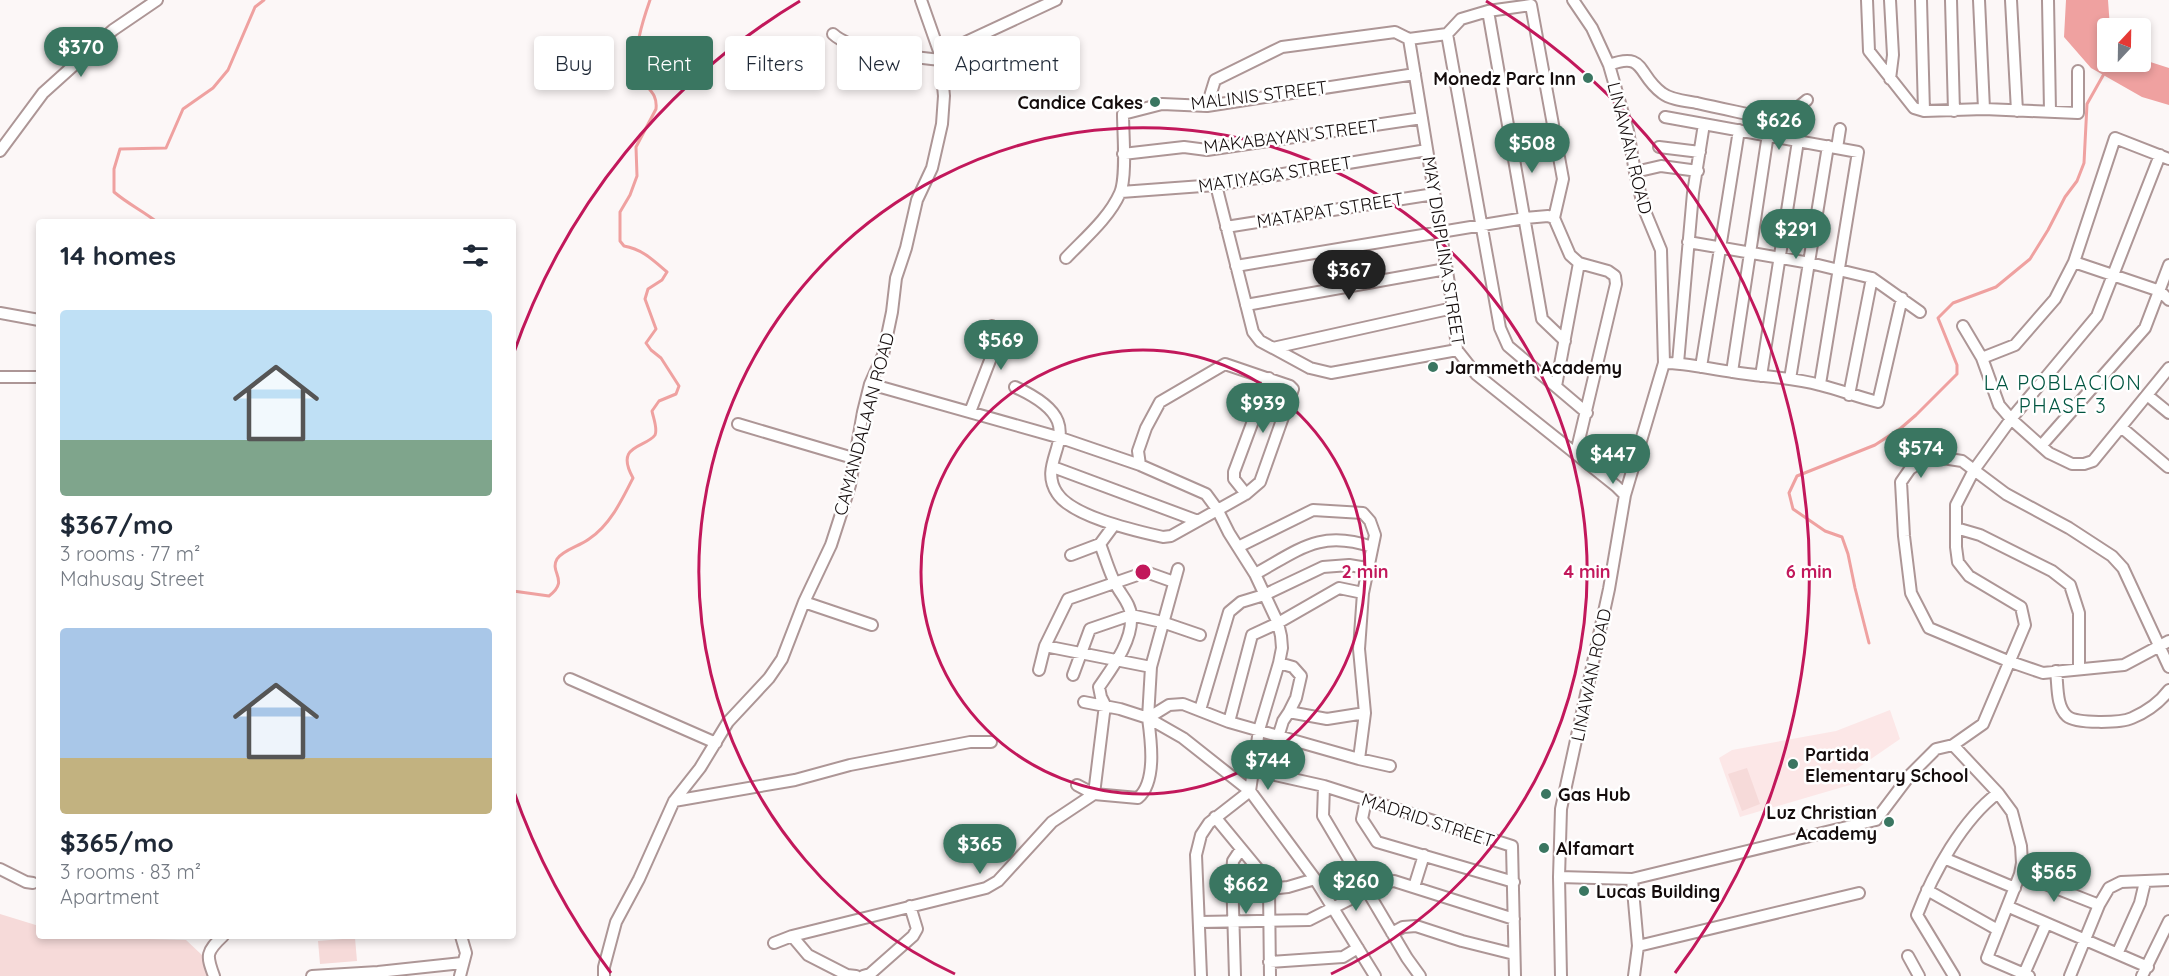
<!DOCTYPE html>
<meta charset="utf-8">
<style>
body{margin:0;font-family:Quicksand,sans-serif;background:#f2f2f3;color:#1f2937;height:100vh;display:flex;flex-direction:column;font-size:22px;white-space:nowrap}
*{box-sizing:border-box;margin:0}
p{font-size:20px;color:#747a83}
.icon{flex:none;width:33px;height:33px;fill:none;stroke:currentColor;stroke-width:2;stroke-linecap:round;stroke-linejoin:round}
.map{position:relative;flex:1;overflow:hidden}
.panel{position:absolute;left:36px;top:219px;width:480px;height:720px;display:flex;flex-direction:column;background:#fff;border-radius:6px;box-shadow:0 3px 9px #0003}
.panel>*{flex:none}
.top-card{position:absolute;left:534px;top:36px;width:570px;height:54px;display:flex;gap:12px}
.needle{width:39px;rotate:22deg}
.controls{position:absolute;left:2097px;top:18px;display:grid;gap:12px}
.controls a{display:grid;place-items:center;width:54px;height:54px;border-radius:6px;background:#fff;box-shadow:0 3px 9px #0003;font-size:30px}
.price{position:absolute;translate:-50% -51px;padding:0 14px;border-radius:21px;background:#3a7661;color:#fff;font-size:20px;line-height:39px;filter:drop-shadow(0 2px 3px #0008)}
.price::after{content:'';position:absolute;left:50%;top:36px;width:18px;height:14px;margin-left:-9px;background:inherit;clip-path:polygon(0 0,100% 0,50% 100%)}
.price.current{background:#222;color:#fff}
ul{padding:0;list-style:none}
li{display:grid;align-content:center;gap:12px;height:318px;padding:0 24px}
li span{display:grid;place-items:center;height:186px;border-radius:6px;color:#555}
li>.icon{margin-inline-start:auto}
span .icon{width:108px;height:108px;fill:#fffc;stroke-width:1}
li b{font-size:26px}
h2{display:flex;justify-content:space-between;align-items:center;height:72px;padding:0 24px;font-size:26px}
.pill{padding:0 21px;border-radius:6px;background:#fff;box-shadow:0 3px 9px #0003;font-size:21px;line-height:54px}
.pill.current{background:#3a7661;color:#fff}
.map>svg:first-child{display:block}
</style>
<div class="map">
<svg width="2169" height="976" viewBox="0 0 2169 976">
<rect width="100%" height="100%" fill="#fcf7f7"/>
<path fill="#fce7e7" d="M1890,710L1900,739L1855,770L1853,784L1740,817L1719,758L1732,750L1836,731Z"/>
<path fill="#f6dad9" d="M1747,768L1760,804L1742,811L1728,774Z
M0,914L39,926V936L186,940L202,955L210,976H0Z
M355,938L357,961L320,964L318,941Z"/>
<path fill="#efa1a0" d="M2066,0H2108L2110,28H2108V62H2140L2141,59L2169,68V105L2142,97L2091,68L2064,37Z"/>
<g fill="none" stroke-linecap="round" stroke-linejoin="round">
<path stroke="#efa1a0" stroke-width="3" d="M157,222C143,211 128,204 114,192V169L120,149L166,148L183,109L213,88L228,70L255,7L264,0
M513,591L549,596C570,580 549,573 557,559C563,550 580,546 589,539C610,525 622,500 633,478C614,444 646,448 655,435C658,429 653,417 652,411L659,401L676,394L679,386L661,358L651,350L646,343L656,329L645,299L648,289L662,280L667,272C653,260 642,249 624,246L620,241V212L630,195L637,176L636,147L656,109C658,90 644,89 639,73C632,53 643,20 650,0
M1869,643L1855,588L1848,554L1842,537L1825,531L1793,509L1789,493L1797,476L1875,445L1901,428L1916,415L1957,374V365L1938,318L1953,303L1996,287L2030,259L2048,230L2065,197L2077,181L2084,163L2087,104L2105,72"/>
<defs>
<path id="minor" d="M1867,0L1869,51L1914,108L1924,111L1984,109L2078,113V71
M1890,0L1893,55L1890,79
M1921,0L1924,111
M1951,0L1954,111
M1979,0L1984,109
M2011,0L2017,111
M2048,0L2050,111
M1488,11L1542,319L1565,341
M833,34C852,52 914,57 940,60
M1447,34L1500,328L1508,346L1587,413
M1409,39L1453,308L1457,350L1476,374L1616,486L1625,495
M940,54L1056,0
M1609,65C1646,51 1637,75 1662,93C1671,100 1686,101 1697,103C1723,109 1748,114 1774,120L1785,118L1807,100
M1207,106L1215,80L1282,47L1395,32L1409,39L1447,34L1461,19L1488,11L1531,5L1563,179L1554,218L1570,255L1579,263L1608,271L1615,276L1616,284L1576,453
M1665,117L1858,152L1820,384
M1659,147L1700,152
M1837,148L1840,129
M0,151L43,93L113,30L157,0
M1123,154L1184,147L1207,150L1422,118
M1635,172L1661,166L1698,171
M1216,185L1253,332L1260,341L1310,368L1331,373L1457,350
M1121,192L1216,185L1427,150
M1226,227L1434,194
M1688,242L1810,263L1872,278L1920,312
M1066,258C1085,238 1109,218 1120,193C1127,177 1123,133 1123,114L1162,104L1207,106L1415,74
M2074,262L2160,291L2169,300
M1236,266L1525,218L1548,216L1554,218
M1246,305L1446,269
M0,313L39,320
M1963,326L1982,358L1999,405L2011,419L2049,453L2072,464H2084L2093,461L2169,368
M1273,348L1453,308
M1982,358L2015,345L2055,299L2074,262L2115,138L2169,159
M1664,363C1687,363 1710,369 1733,372C1762,377 1792,377 1820,385C1840,390 1858,397 1878,402L1902,298
M1678,363L1693,193L1704,124
M1701,367L1739,130
M1732,372L1768,134
M1761,376L1798,141
M0,377H39
M1790,379L1828,146
M870,384L1061,438L1140,465L1206,494L1217,509L1229,533L1255,574L1278,623L1281,636L1282,648L1279,663L1259,730L1250,791L1209,823L1201,835L1196,855L1201,976
M1556,386L1579,263
M1015,387C1101,426 1032,456 1057,493C1072,517 1137,531 1163,537L1171,536L1246,494L1260,482L1293,389L1290,386L1225,364L1160,402L1146,428L1138,451L1140,465
M1849,395L1872,278
M2147,395L2169,413
M970,412L994,350L992,326
M738,424L853,458
M2121,427L2168,467
M2041,446L2145,328L2169,265
M1053,467L1198,521
M1246,494L1234,479V472L1269,378
M1956,528L1980,535L2052,571L2070,585L2079,613V669
M1238,547L1313,510L1363,513L1370,521L1375,535L1363,593L1359,649L1365,713L1359,759
M1071,555L1100,544
M1255,574C1299,550 1320,529 1372,547
M804,602L872,625
M2169,641L2124,665L2043,673L2008,661L1929,628L1911,593L1904,536L1901,482L1910,469L1930,456L1962,461L2006,494L2069,528L2112,556L2123,568L2169,667
M1045,646L1151,667
M1279,663L1293,667L1301,676L1296,698L1289,712
M1039,670L1045,646L1068,599L1146,572L1174,582
M2056,671C2058,686 2056,706 2067,716C2076,724 2121,723 2132,718C2146,712 2160,702 2169,690
M1073,675L1090,629L1131,615L1162,622L1200,635
M570,679L716,743
M1084,702L1120,709L1148,718L1183,738L1250,791L1315,879L1375,976
M1200,710L1229,612L1241,602L1264,595L1323,567L1349,565L1367,568
M1148,718L1151,667L1178,569
M1229,722L1252,635L1278,623L1339,588L1363,593
M1278,737L1283,721L1289,712L1327,719L1365,713
M1953,745L1998,793L2012,812L2021,846L2022,863L2020,874L1987,958L2029,976
M1253,770L1324,786L1512,846L1515,976
M1077,785L1094,794L1138,798C1157,782 1151,740 1148,718L1169,705L1183,704L1229,722L1359,759L1390,766
M1324,786L1323,816L1407,958L1420,976
M1366,800L1362,819L1377,842L1514,882
M674,801L795,780L850,765L970,742H991
M1215,817L1267,880L1269,889L1270,976
M1946,859L2015,888
M0,869L26,882L33,883
M2020,874L2099,905
M1559,877L1632,879L1876,820L1910,775L1936,749L1953,745L1983,724L2025,625L2021,607L1969,576L1958,562L1956,547V505L1974,470L2011,419L2097,316L2160,155
M1632,879L1638,946L1634,976
M1414,887L1424,855
M1269,889L1288,887L1315,879
M1927,890L1998,930
M2009,907L2148,967
M1199,922L1309,920L1380,884L1394,881L1514,919
M1392,933L1403,927L1416,926L1462,941L1514,954
M792,936L808,955L847,975L856,976
M774,943L792,936L986,888L998,881L1052,822L1094,794L1105,705L1101,697L1099,687C1112,668 1133,641 1131,616C1131,604 1120,594 1115,583C1109,571 1105,557 1100,544L1114,525
M1638,946L1859,893
M2118,952L2140,903L2145,882
M1908,956L1919,976
M1269,962L1343,957L1358,948
M2024,974L2046,924
M214,976C206,955 206,952 223,936
M312,976L378,972L462,963
M460,976L466,953L461,936
M604,976V967L616,922L639,879L674,801L700,768L728,722L769,678L782,659L804,602L831,545L842,511L850,485L863,412L870,384L883,355L892,312L896,278L906,248L917,200L932,168L942,124L944,96L940,54L921,0
M863,976L870,974L913,936L917,929L910,906
M1235,976L1232,873L1233,861L1241,849
M1561,976L1559,877L1561,809L1609,589L1625,495L1664,363L1661,250L1644,209L1635,172L1628,131L1609,65L1592,28L1573,0
M1954,976L1917,915C1933,873 1963,819 1998,793
M2070,976L2099,905L2109,888L2121,882L2169,880
M2142,976L2169,921"/>
</defs>
<use href="#minor" stroke="#ad9696" stroke-width="14"/>
<use href="#minor" stroke="#fff" stroke-width="10"/>
</g>
<g fill="none" stroke="#c2185b" stroke-width="3">
<circle cx="1143" cy="572" r="222"/>
<path d="M955 974A444 444 0 1 1 1331 974"/>
<path d="M611 973A666 666 0 0 1 513 789M513 355A666 666 0 0 1 800 1M1486 1A666 666 0 0 1 1675 973"/>
</g>
<g fill="#3a7661" stroke="#fff" stroke-width="2">
<circle cx="1588" cy="78" r="6"/>
<circle cx="1155" cy="102" r="6"/>
<circle cx="1433" cy="367" r="6"/>
<circle cx="1793" cy="764" r="6"/>
<circle cx="1546" cy="794" r="6"/>
<circle cx="1889" cy="822" r="6"/>
<circle cx="1544" cy="848" r="6"/>
<circle cx="1584" cy="891" r="6"/>
</g>
<g text-anchor="middle" dominant-baseline="central" stroke-width="5" stroke-linejoin="round" paint-order="stroke">
<g font-size="18" font-weight="bold" fill="#140c0c" stroke="#fff" text-anchor="start">
<text x="1576" y="78" text-anchor="end">Monedz Parc Inn</text>
<text x="1143" y="102" text-anchor="end">Candice Cakes</text>
<text x="1445" y="367">Jarmmeth Academy</text>
<text x="1805" y="754">Partida<tspan x="1805" dy="21">Elementary School</tspan></text>
<text x="1558" y="794">Gas Hub</text>
<text x="1877" y="812" text-anchor="end">Luz Christian<tspan x="1877" dy="21">Academy</tspan></text>
<text x="1556" y="848">Alfamart</text>
<text x="1596" y="891">Lucas Building</text>
</g>
<g font-size="18" fill="#140c0c" stroke="#fff">
<text transform="translate(1259 95) rotate(-7)">MALINIS STREET</text>
<text transform="translate(1291 136) rotate(-7)">MAKABAYAN STREET</text>
<text transform="translate(1630 148) rotate(76)">LINAWAN ROAD</text>
<text transform="translate(1275 174) rotate(-9)">MATIYAGA STREET</text>
<text transform="translate(1330 210) rotate(-9)">MATAPAT STREET</text>
<text transform="translate(1444 251) rotate(81)">MAY DISIPLINA STREET</text>
<text transform="translate(864 424) rotate(-75)">CAMANDALAAN ROAD</text>
<text transform="translate(1591 675) rotate(-78)">LINAWAN ROAD</text>
<text transform="translate(1428 820) rotate(18)">MADRID STREET</text>
</g>
<g font-size="20" letter-spacing="1.5" fill="#015540" stroke="#fff">
<text x="2063" y="382">LA POBLACION<tspan x="2063" dy="23">PHASE 3</tspan></text>
</g>
</g>
<circle cx="1143" cy="572" r="9" fill="#c2185b" stroke="#fff" stroke-width="3"/>
<g font-size="18" text-anchor="middle" font-weight="bold" fill="#c2185b" stroke="#fff" stroke-width="5" stroke-linejoin="round" paint-order="stroke">
<text x="1365" y="578">2 min</text>
<text x="1587" y="578">4 min</text>
<text x="1809" y="578">6 min</text>
</g>
</svg>
<div class="controls">
<a><svg class="needle" viewBox="-14 -14 28 28"><path d="M0-13l5 13h-10z" fill="#e53935"/><path d="M0 13l5-13h-10z" fill="#747a83"/></svg></a>
</div>
<b class="price" style="left:81px;top:78px">$370</b>
<b class="price" style="left:1779px;top:151px">$626</b>
<b class="price" style="left:1532px;top:174px">$508</b>
<b class="price" style="left:1796px;top:260px">$291</b>
<b class="price current" style="left:1349px;top:301px">$367</b>
<b class="price" style="left:1001px;top:371px">$569</b>
<b class="price" style="left:1263px;top:434px">$939</b>
<b class="price" style="left:1921px;top:479px">$574</b>
<b class="price" style="left:1613px;top:485px">$447</b>
<b class="price" style="left:1268px;top:791px">$744</b>
<b class="price" style="left:980px;top:875px">$365</b>
<b class="price" style="left:2054px;top:903px">$565</b>
<b class="price" style="left:1356px;top:912px">$260</b>
<b class="price" style="left:1246px;top:915px">$662</b>
<div class="top-card">
<a class="pill">Buy</a>
<a class="pill current">Rent</a>
<a class="pill">Filters</a>
<a class="pill">New</a>
<a class="pill">Apartment</a>
</div>
<section class="panel">
<h2>14 homes<svg class="icon" aria-label="filters" viewBox="0 0 24 24"><path d="M4 7h16M4 17h16"/><circle cx="9" cy="7" r="2"/><circle cx="15" cy="17" r="2"/></svg></h2>
<ul>
<li><span style="background:linear-gradient(#bfe0f5 70%,#7fa58c 0)"><svg class="icon" aria-label="home" viewBox="0 0 24 24"><path d="M3 11l9-7 9 7M6 9v11h12V9"/></svg></span><div><b>$367/mo</b><p>3 rooms · 77 m²</p><p>Mahusay Street</p></div></li>
<li><span style="background:linear-gradient(#a9c7e8 70%,#c2b280 0)"><svg class="icon" aria-label="home" viewBox="0 0 24 24"><path d="M3 11l9-7 9 7M6 9v11h12V9"/></svg></span><div><b>$365/mo</b><p>3 rooms · 83 m²</p><p>Apartment</p></div></li>
</ul>
</section>
</div>
